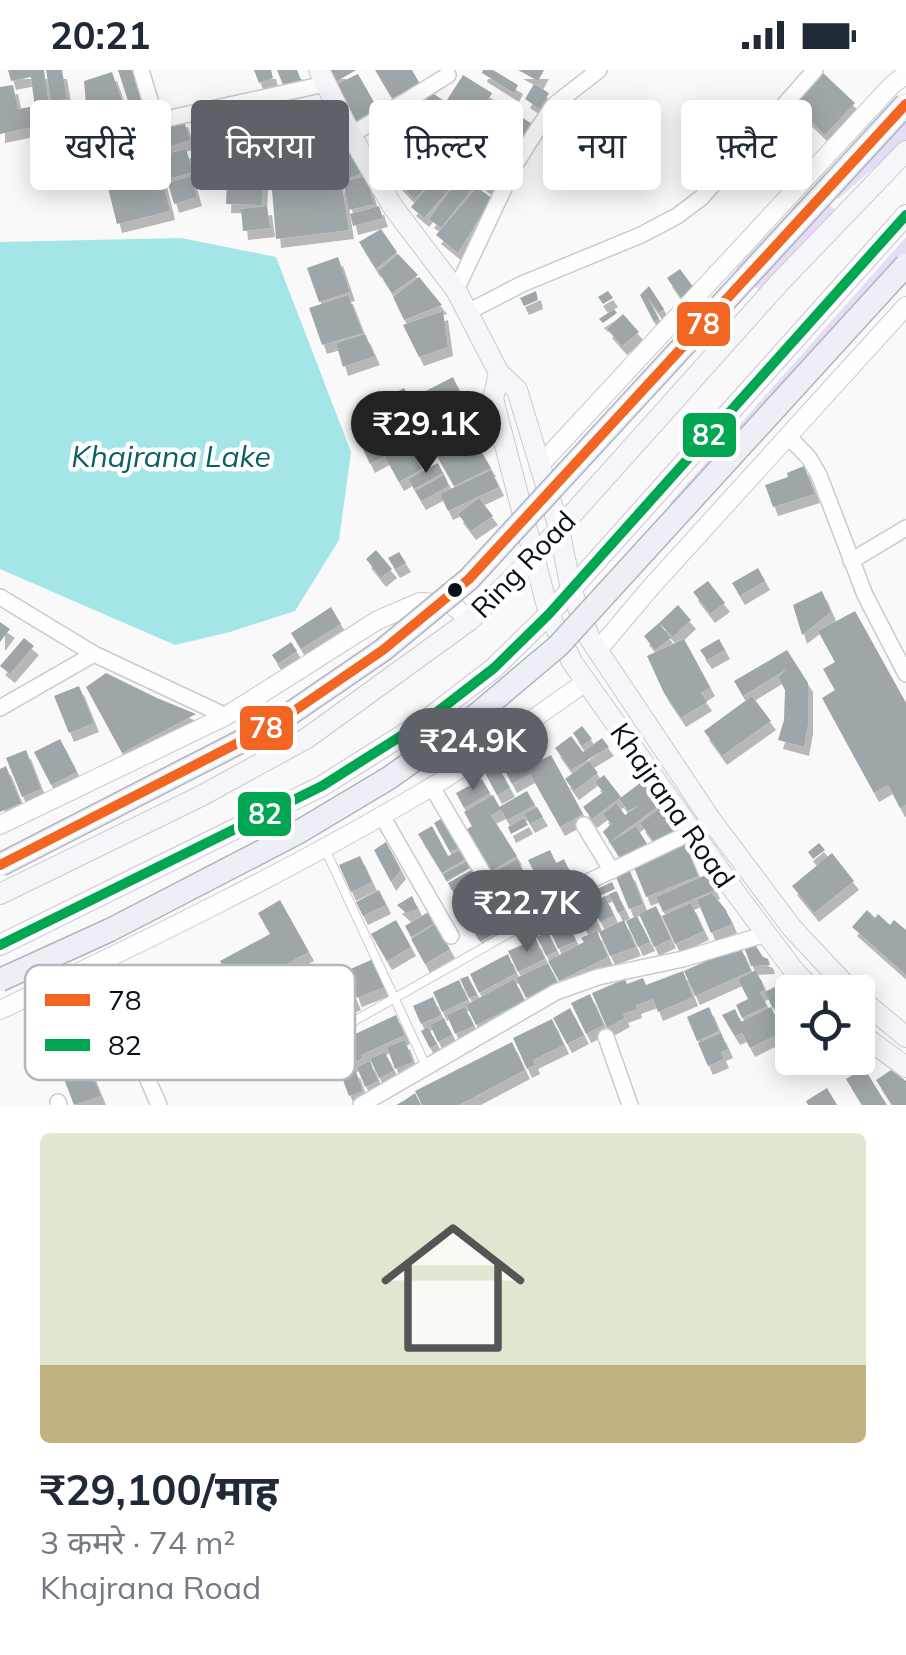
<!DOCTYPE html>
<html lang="hi">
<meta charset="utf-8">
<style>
body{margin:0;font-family:Mulish,"Noto Sans Devanagari",sans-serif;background:#f6f6f7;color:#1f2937;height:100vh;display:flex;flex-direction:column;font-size:38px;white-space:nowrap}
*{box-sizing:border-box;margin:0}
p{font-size:32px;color:#747a83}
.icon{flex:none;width:55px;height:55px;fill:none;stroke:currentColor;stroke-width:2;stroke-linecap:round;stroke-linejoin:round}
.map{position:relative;height:1035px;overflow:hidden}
.panel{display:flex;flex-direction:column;background:#fff;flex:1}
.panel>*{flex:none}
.banner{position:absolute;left:30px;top:30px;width:848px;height:90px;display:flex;gap:20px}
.fabs{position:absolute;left:775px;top:905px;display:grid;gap:20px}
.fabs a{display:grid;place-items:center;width:100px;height:100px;border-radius:10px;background:#fff;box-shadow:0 5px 25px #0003;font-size:50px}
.price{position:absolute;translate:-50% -85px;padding:0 22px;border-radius:35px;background:#5c6268;color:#fff;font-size:32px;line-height:65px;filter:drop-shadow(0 2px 5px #0008)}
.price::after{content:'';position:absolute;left:50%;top:60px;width:30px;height:22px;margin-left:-15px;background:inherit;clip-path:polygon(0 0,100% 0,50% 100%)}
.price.on{background:#222;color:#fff}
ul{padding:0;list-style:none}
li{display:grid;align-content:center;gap:20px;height:530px;padding:0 40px}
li+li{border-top:2px solid #e0e1e3}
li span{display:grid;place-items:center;height:310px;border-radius:10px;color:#555}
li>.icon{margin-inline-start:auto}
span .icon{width:180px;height:180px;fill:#fffc;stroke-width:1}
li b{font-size:42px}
.chip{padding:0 35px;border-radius:10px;background:#fff;box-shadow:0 5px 25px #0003;font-size:35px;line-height:90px}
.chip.on{background:#5c6268;color:#fff}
.status{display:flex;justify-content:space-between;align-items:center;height:70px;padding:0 50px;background:#fff;direction:ltr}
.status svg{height:28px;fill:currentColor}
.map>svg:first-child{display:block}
</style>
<div class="status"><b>20:21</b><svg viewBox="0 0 49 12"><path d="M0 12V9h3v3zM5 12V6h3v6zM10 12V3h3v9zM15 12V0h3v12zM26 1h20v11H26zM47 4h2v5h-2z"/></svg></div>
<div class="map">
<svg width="906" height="1035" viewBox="0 0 906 1035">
<defs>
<filter id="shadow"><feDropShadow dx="5" dy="9" stdDeviation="0" flood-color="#0004"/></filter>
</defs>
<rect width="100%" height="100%" fill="#f9f9f9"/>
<path fill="#e5dcf5" d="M906,32V70L838,129L822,111Z
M812,118L838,143L762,223L736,198Z
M906,167V214L670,460V433Z"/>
<path fill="#a4e6e8" d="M181,168L276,187L351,382L339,470L295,541L230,562L175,575L0,499V172Z"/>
<path fill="#9fa6a9" filter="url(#shadow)" d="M8,0H44L49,36L35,38L31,7L11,11Z
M46,0H62L67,29L51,31Z
M118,0H137L147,28L129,34Z
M254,0H271L273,8L259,13Z
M277,0H297L301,10L283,15Z
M326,0H356L334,13Z
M375,0H412L420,14L392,28Z
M483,0H493L518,15L514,23L482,3Z
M518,0H544L538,11Z
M112,2L127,45L88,58L84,11Z
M822,2L855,33L825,65L792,33Z
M358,4L379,41L355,56L333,16Z
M463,5L492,23L477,49L447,30Z
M534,14L549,23L540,39L525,29Z
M13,15L18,39L30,37L34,57L0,64V17Z
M431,22L466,46L453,65L419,40Z
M492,32L498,35L485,58L478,54Z
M312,33L315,57L303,59L300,35Z
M503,34L512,41L505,51L496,45Z
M513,42L534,55L527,68L505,55Z
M288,44L289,75L272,76L270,45Z
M67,45L77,70L51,80L41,55Z
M183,48L190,70L159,80L152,57Z
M477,55L517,82L503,104L463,77Z
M150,57L170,141L117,154L96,70Z
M436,59L468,83L454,101L422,78Z
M400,64L420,87L397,106L378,84Z
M349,65L354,77L331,87L326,74Z
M222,70H264V108H223Z
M186,79L193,102L168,109L162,85Z
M324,79L340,112L332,115L341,113L342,116L349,160L276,169L269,83Z
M356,79L365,102L341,111L331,90Z
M423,84L441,103L438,106L451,117L424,148L411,137L433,111L414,129L397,111Z
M472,86L501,108L493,121L463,99Z
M463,103L476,114L441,158L429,149Z
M191,106L197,127L174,134L168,113Z
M366,106L374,134L349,140L343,112Z
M227,109L263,111L262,135L226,134Z
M477,117L492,128L458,183L436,165Z
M267,136L270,158L243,161L241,139Z
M379,136L383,148L353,156L350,144Z
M381,159L397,182L376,199L359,172Z
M398,184L418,205L392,223L378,201Z
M338,187L350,222L319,232L307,198Z
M680,199L694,218L681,228L667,208Z
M419,207L442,235L404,250L393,227Z
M649,216L664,239L659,243L648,228L659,249L654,252L640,225Z
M536,221L538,230L524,236L520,228Z
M608,221L613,228L603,234L598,227Z
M348,225L363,263L322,275L309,238Z
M614,239L617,243L603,253L599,249Z
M443,241L448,277L419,287L403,255Z
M623,244L639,262L622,276L607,259Z
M365,264L375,286L343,297L336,273Z
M453,307L461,324L429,341L420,324Z
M404,318L419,345L387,363L371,336Z
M449,333L460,354L424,374L413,353Z
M406,356L413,370L370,394L362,377Z
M470,362L491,398L454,416L435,383Z
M409,375L422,399L399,412L385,387Z
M438,393L443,403L414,419L408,409Z
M804,396L815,424L773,437L765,415L788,407L787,403Z
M491,400L499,417L448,441L440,424Z
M444,405L449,416L421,431L415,421Z
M479,428L493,446L471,461L458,444Z
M376,480L392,499L381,508L366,489Z
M399,482L406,493L395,499L388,488Z
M758,498L765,511L740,526L732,513Z
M708,511L725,533L710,544L693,522Z
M822,521L831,542L802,565L793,535Z
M678,535L691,550L673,567L659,553Z
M331,537L341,554L301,579L291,563Z
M855,541L906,633V735L900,738L888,715L874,723L822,628L835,620L823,599L835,592L818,561Z
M0,552L10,559L0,572Z
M659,553L671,568L655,580L644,566Z
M24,568L34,576L10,604L0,596Z
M684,569L710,617L701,623L707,632L681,648L664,623L647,586Z
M719,569L725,580L707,590L700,580Z
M291,572L297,581L278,594L272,585Z
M787,580L808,613V655L804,677L778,670L784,650L785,620L778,607L787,599L743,626L734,611Z
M106,603L157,628L196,644L122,683L86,617Z
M79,616L94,653L69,663L54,626Z
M752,626L771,651L722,686L704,661Z
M582,656L592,669L582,676L573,663Z
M571,666L583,682L602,668L609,677L571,700L555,678Z
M60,669L77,702L51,715L34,682Z
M26,680L41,719L22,727L6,688Z
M520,685L527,698L551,685L583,744L560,757L530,704L512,714L502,695Z
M589,691L598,703L574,721L565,709Z
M6,696L21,733L0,742V699Z
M498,696L510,718L497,725L485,703Z
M604,705L621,727L592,749L583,737L603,722L595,712Z
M482,709L490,723L464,738L456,723Z
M644,710L661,734L610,772L603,762L611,754L603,744L616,733L625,745L640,735L628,741L619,729Z
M527,721L535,735L507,750L499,737Z
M493,725L501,740L491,745L517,786L489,802L467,759L472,756L464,742Z
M664,735L680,758L656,775L640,753Z
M537,737L543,747L530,754L524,744Z
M446,746L463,776L450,782L434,753Z
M524,748L528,755L511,764L508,757Z
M432,756L448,786L464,778L469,787L442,803L418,764Z
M636,756L649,777L623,793L610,772Z
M386,772L401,800L391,812L374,780Z
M819,773L825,780L813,789L808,782Z
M685,774L698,806L646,827L633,795Z
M550,780L556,793L564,789L576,815L548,828L528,790Z
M832,783L854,811L814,843L792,816Z
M360,786L372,812L351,822L339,795Z
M471,789L475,795L446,811L443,804Z
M517,789L525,804L498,819L490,804Z
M475,798L481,808L454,823L448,813Z
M630,801L643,834L629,839L616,807Z
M708,804L715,820L663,842L656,827Z
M483,809L489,820L463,834L457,823Z
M525,811L542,841L517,855L500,825Z
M612,812L615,819L591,830L588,823Z
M379,820L386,835L363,846L356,832Z
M489,821L504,843L473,861L470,855L473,854L461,837Z
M616,821L625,840L618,843L609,824Z
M712,823L726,840L732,854L711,863L697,830Z
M412,826L418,839L406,843L397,835Z
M605,826L614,846L600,852L591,833Z
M280,830L309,882L236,921L220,891L270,864L258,843Z
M588,833L597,852L584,858L575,838Z
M691,833L704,861L675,874L662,846Z
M656,836L671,869L654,877L639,844Z
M867,840L875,848L878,844L890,855L894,850L906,860V905L852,857Z
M430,841L437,852L411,867L405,856Z
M637,846L650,872L638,877L626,851Z
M505,847L510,855L480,872L476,863Z
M396,850L411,877L387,891L371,864Z
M566,850L576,871L558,879L549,858Z
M624,850L636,877L610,886L599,862Z
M435,854L450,879L425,894L411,869Z
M597,861L608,887L559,911L548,891L584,872L581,868Z
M548,862L557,881L546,886L537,867Z
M536,869L545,889L518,902L508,881Z
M754,873L763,887L768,889L770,895L751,896L744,877Z
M740,876L751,901L695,926L684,901Z
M508,884L516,903L479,923L470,904Z
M373,889L385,917L357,928L346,901Z
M548,893L558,913L526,928L516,908Z
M756,900L765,920L760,922L767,936L742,948L736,935L748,929L738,909Z
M683,901L693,927L658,942L653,929L636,935L637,939L623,944L625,948L607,958L592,923L625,909L627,914L643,908L646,915Z
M344,904L356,931L326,944L314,916Z
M468,906L477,925L469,928L460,909Z
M794,907L801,922H792V929L773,939L765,922Z
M514,909L525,931L476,955L466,935Z
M459,910L468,930L442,942L433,922Z
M590,924L604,955L586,964L571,933Z
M433,927L441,945L421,954L413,936Z
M792,931V962L780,937Z
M465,937L474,956L455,964L447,945Z
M709,937L719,961L697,971L687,947Z
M771,937L775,945L780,943L788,959L750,978L742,963L735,966L722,945L735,939L741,952Z
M570,938L584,965L567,974L553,948Z
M396,945L405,965L361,985L363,988L344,997L335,978L355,969L353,965Z
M444,948L452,965L438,972L430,955Z
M552,949L564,975L533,990L535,995L527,999L513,968Z
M428,957L437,974L430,978L421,961Z
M721,963L728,979L721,982L724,989L708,996L698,973Z
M405,970L413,992L395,999L387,977Z
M512,972L525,1000L459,1035H422L415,1021Z
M385,982L394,1001L379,1008L370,989Z
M370,991L378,1011L365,1017L357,997Z
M864,998L887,1035H862L846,1009Z
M90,999L101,1026L74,1035L64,1009Z
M355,999L363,1021L349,1026L341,1005Z
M891,1000L906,1011V1035H892L876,1010Z
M827,1018L837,1035H808L806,1031Z
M415,1023L421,1035H396L405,1030Z"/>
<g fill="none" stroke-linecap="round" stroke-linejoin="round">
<defs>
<path id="service" d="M324,777L426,996
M317,972L538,847"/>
<path id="minor" d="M141,0L156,50
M98,64L325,14
M351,65L448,5
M456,220L515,95L537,60L554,35L599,0
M470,241L522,214L641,165L677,146L701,128L815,0
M789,367L809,388L819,405L865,525L906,604
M851,491L906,458
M0,527L94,584L226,646
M0,638L94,584
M432,717L493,820
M382,746L451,866
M584,755L612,801
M548,831L700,758
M97,894L159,1035
M606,967L630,1035
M58,1032L59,1035
M361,1035L556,922L598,907L683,889L766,864"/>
<path id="tertiary" d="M540,395L892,15L906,4
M597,581L652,516L906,236
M0,755L226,646L378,550L420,532L451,534L470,550
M0,940C145,871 290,801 428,719C482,687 533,648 586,612"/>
<path id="secondary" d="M319,0L351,65L393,137L456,220L499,303L517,320L559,458L571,519L590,569L711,750L792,858L852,922
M499,303L493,329L549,544L572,592L738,826L795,902L815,922
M0,824L201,726L307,668L470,550L534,487L780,212L906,81
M0,875L322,716L428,649L494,598L549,544L906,145
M858,927L906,967
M858,962L906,997"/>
</defs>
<use href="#service" stroke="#c6cbd1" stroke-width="10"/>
<use href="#minor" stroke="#c6cbd1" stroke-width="18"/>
<use href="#tertiary" stroke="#c6cbd1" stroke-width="20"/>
<use href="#secondary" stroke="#c6cbd1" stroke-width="22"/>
<use href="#service" stroke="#fefefe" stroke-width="8"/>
<use href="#minor" stroke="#fefefe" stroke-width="15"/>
<use href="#tertiary" stroke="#fefefe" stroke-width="18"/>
<use href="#secondary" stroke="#f6f6fa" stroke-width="20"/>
<defs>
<path id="primary-bridge" d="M0,795L275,654L383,580L469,509L906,34
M0,910L110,860L297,763L389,708L468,652L558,576L906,195"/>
</defs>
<use href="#primary-bridge" stroke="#b0b3c0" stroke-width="25" stroke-linecap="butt"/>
<use href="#primary-bridge" stroke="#eeeff6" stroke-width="22"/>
<defs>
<path id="bus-1" d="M0,795L275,654L383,580L469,509L906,34"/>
<path id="bus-2" d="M0,875L322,716L428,649L494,598L549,544L906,145"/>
</defs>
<use href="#bus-1" stroke="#fff" stroke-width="18"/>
<use href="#bus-2" stroke="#fff" stroke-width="18"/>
<use href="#bus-1" stroke="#f26522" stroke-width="10"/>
<use href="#bus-2" stroke="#00a651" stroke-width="10"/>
</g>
<circle fill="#07101a" stroke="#fff" stroke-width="4" cx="455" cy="520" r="9"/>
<g text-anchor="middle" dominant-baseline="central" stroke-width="9" stroke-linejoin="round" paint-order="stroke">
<g font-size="28" fill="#07101a" stroke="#fff">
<text transform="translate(523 494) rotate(-46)">Ring Road</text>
<text transform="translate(673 735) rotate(55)">Khajrana Road</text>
</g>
<g font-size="30" font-style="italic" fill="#0a5f62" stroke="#fff">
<text x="171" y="386">Khajrana Lake</text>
</g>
</g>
<rect x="25" y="895" width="330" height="115" rx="15" fill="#fff" stroke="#b5b7ba" stroke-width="2.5"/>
<rect x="45" y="924" width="45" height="12" fill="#f26522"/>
<rect x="45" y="969" width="45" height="12" fill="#00a651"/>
<g font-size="28" fill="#07101a">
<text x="108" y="940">78</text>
<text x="108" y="985">82</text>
</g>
<g stroke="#fff" stroke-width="4">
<rect x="675" y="230" width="57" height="48" rx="10" fill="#f26522"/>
<rect x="681" y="341" width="57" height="48" rx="10" fill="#00a651"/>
<rect x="238" y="634" width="57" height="48" rx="10" fill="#f26522"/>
<rect x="236" y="720" width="57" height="48" rx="10" fill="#00a651"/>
</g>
<g font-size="28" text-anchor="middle" font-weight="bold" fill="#fff">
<text x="703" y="264">78</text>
<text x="709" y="375">82</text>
<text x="266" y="668">78</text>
<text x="265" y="754">82</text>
</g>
</svg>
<div class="fabs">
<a><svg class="icon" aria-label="locate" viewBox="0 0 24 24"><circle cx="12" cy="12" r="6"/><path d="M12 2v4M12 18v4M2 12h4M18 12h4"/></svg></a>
</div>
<b class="price on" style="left:426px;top:406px">₹29.1K</b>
<b class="price" style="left:473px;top:723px">₹24.9K</b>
<b class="price" style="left:527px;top:885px">₹22.7K</b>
<div class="banner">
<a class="chip">खरीदें</a>
<a class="chip on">किराया</a>
<a class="chip">फ़िल्टर</a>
<a class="chip">नया</a>
<a class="chip">फ़्लैट</a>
</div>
</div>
<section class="panel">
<ul>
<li><span style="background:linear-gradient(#dfe7d0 75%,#c2b280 0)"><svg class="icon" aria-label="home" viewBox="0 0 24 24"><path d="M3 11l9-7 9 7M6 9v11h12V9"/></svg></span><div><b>₹29,100/माह</b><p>3 कमरे · 74 m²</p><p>Khajrana Road</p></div></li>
</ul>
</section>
